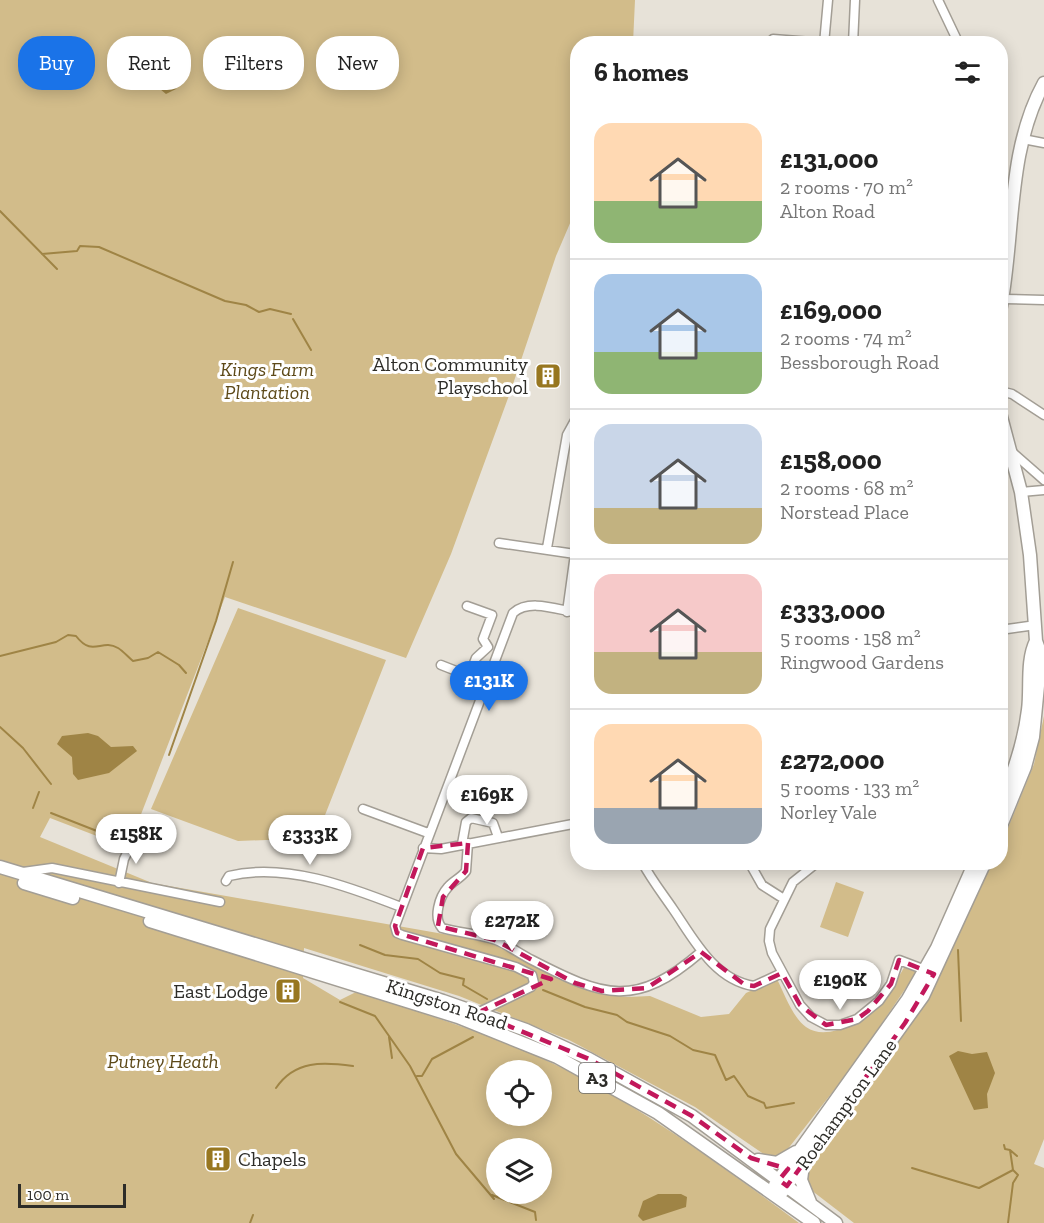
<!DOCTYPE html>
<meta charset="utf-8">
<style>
body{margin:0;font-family:"Zilla Slab",serif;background:#f2f2f2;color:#222;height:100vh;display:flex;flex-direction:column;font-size:22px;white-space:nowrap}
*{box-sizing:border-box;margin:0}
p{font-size:20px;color:#767676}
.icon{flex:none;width:33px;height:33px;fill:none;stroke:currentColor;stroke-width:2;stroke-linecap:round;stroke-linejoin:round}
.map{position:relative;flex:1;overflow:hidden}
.details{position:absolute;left:570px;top:36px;width:438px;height:834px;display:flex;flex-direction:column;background:#fff;border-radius:24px;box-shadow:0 3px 15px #0003}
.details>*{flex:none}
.banner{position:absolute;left:18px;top:36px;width:462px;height:54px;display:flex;gap:12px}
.tools{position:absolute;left:486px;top:1060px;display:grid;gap:12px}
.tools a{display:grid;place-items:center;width:66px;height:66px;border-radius:50%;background:#fff;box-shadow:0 3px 15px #0003;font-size:30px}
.scale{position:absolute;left:18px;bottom:15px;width:108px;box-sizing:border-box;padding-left:6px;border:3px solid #2d2c28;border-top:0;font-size:16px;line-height:21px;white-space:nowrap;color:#2d2c28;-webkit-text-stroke:4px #fff;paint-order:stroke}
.price{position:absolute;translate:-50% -51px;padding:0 14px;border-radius:21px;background:#fff;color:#222;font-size:20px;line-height:39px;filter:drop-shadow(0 2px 3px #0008)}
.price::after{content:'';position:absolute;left:50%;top:36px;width:18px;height:14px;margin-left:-9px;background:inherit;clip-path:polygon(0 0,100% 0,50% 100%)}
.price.current{background:#1a73e8;color:#fff}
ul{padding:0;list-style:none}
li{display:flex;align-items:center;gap:18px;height:150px;padding:0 24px}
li+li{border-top:2px solid #e0e0e0}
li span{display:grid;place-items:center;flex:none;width:168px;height:120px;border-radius:18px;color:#555}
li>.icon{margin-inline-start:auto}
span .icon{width:72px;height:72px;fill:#fffc;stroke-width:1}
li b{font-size:26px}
h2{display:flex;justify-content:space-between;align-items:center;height:72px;padding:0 24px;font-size:26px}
.chip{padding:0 21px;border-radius:24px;background:#fff;box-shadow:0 3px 15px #0003;font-size:21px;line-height:54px}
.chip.current{background:#1a73e8;color:#fff}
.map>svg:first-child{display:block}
</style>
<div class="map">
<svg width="1044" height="1223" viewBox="0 0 1044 1223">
<rect width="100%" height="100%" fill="#e7e2d8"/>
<path fill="#d2bc8a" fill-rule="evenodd" d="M0,0H635L633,43L578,44L577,207L556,256L511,390L451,554L406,658L225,597L128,848L50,818L40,837L152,883L489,942L557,978L597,993L628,997L650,996L701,1017L729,1014L746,993L777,979C784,993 793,1018 806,1027C816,1034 827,1033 837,1030C871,1019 889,995 906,964L916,973L853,1066L787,1150L776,1157H768L695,1107L569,1040L459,996L304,948L303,978L340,1000L356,992C423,1013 490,1034 554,1064C643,1107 720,1165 799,1223H0ZM496,1071H542V1116H496ZM496,1149H542V1194H496Z
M238,608L386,660L316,838L238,841L151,809Z
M1044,716V1139L1034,1164L1044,1168V1223H854L811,1190L807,1180L808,1170L926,1003L992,863L1000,862L1001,845L1034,764Z
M836,882L864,892L848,937L820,927Z"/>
<path fill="#9f8445" d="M176,68L183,77L176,89L166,94L160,89L159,84L170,69Z
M88,733L98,736L111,747L133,746L137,751L109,773L78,780L73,774L72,757L57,744L62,736Z
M958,1051L972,1054L987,1052L995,1073L987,1094L988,1108L974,1110L949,1056Z
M658,1194H681L687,1197L686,1207L643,1221L638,1216L643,1201Z"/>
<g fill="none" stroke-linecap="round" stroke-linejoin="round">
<path stroke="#9f8445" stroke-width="2" d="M0,211L57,269
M42,254L77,251L80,246L99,247L225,301L246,305L259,312L270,309L291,314
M293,319L311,350
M0,656L56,642L68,635L76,636C93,658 101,638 118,648C123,651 128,657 133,661L148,658L158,652L179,665L186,673
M0,727L23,748L51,784
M169,755L216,621L233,562
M33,808L39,792
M51,813L102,833
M360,945L385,955L418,959L440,973L464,979L463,985L487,999
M958,950L961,1021
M543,990L585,1007L617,1015L627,1022L670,1036L693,1050L715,1055L726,1080L734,1076L748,1096L764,1103L766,1108L794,1103
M340,1002L375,1016L410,1066L456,1154L494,1199
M389,1037L392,1058
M417,1076H422L432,1059L473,1037
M276,1088C295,1060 323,1062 353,1066
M1004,1145L1005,1149L1010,1150L1013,1170L1018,1175L1013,1183L1008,1223
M1010,1150L1017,1156
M912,1168L979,1188L1013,1170
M492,1195L535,1212L536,1220
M250,1223L253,1215"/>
<defs>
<path id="minor" d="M938,0L959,44
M769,44L773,39L824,43
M824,44L828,0
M853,44L855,0
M1023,139L1044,143
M1003,299L1044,300
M1000,391L1012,394L1044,415
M1012,452L1044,480
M1021,492L1044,490
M499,543L575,554
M547,548L567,435L578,415
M567,612L575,554H578
M1000,630L1036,625
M441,665L469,676L476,658L488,647L483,639L492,615L467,606
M363,809L428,833
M468,843L466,871C461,878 453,881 448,887C439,897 433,918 442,928C460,933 479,934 496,940C508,945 520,954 532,960C604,997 635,1009 701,952
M462,844L466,822L471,818L493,823L498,837
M423,848L441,849L578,823
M642,862C651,879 662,893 673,909C693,938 714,980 754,986L782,973
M749,862L762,885L784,899
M818,862L793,882L770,929L769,941L772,953L800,1005L811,1017L826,1025H840L857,1019L879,1001L891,984L899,960L928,971
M23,872L52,868L220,902
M226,881L229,876C285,862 350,887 401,907
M119,883L124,859L133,841
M477,1013L531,987L534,983L532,975L516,967L402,935L397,933L395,926L513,613C530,598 558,610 578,613"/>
<path id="highway" d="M1000,311C1015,236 1006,152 1044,83
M1000,413L1021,492L1030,555L1036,641L1041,655L1033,737L1025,767L1000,828
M1000,805C1013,775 1024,743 1028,710C1031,688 1026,661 1036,641
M0,867L443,1001L526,1030L589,1059L692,1116L836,1223
M24,883L73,898
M150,921L458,1017L557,1057L658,1113L814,1223
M758,1160L777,1163L796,1152
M803,1165L801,1180L810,1202
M775,1185L908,999L937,948L975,862
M782,1192L923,996L985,862"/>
</defs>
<use href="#minor" stroke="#a39e95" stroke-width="11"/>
<use href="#highway" stroke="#a39e95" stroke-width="15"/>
<use href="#minor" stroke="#fff" stroke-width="8"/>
<use href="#highway" stroke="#fff" stroke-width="12"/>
</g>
<path fill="none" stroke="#c2185b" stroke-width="4.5" stroke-dasharray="12 8" stroke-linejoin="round" d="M468,843L466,871L443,897L438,926L495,940L575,983L602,991L647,988L701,952L745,985L754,986L782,973L800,1005L826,1025L857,1019L868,1011L891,984L899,960L934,974L905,1023L787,1186L779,1180L788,1169L751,1158L692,1116L589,1059L477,1013L551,979L397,933L395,926L423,848Z"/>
<defs>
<symbol id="building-square" viewBox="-11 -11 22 22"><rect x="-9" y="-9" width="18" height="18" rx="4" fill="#987720" stroke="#fff"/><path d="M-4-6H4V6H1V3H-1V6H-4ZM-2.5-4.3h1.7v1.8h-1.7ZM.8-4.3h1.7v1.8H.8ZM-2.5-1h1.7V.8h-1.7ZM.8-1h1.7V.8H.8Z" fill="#fff"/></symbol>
</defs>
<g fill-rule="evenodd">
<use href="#building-square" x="533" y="361" width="30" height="30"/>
<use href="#building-square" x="273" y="976" width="30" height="30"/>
<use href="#building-square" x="203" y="1144" width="30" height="30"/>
</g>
<g text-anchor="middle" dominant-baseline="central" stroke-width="6" stroke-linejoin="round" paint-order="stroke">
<rect fill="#fff" stroke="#6c6b68" stroke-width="1.5" x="579" y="1063" width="36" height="30" rx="4.5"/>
<g font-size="18" font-weight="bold" fill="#2d2c28">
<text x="597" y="1078">A3</text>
</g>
<g font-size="20" fill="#2d2c28" stroke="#fff" text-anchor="end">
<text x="528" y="364">Alton Community<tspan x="528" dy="23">Playschool</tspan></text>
<text x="268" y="991">East Lodge</text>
<text x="238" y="1159" text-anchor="start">Chapels</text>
</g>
<g font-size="20" font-style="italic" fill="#5d4918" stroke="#fff">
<text x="267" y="369">Kings Farm<tspan x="267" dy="23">Plantation</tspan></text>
<text x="163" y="1061">Putney Heath</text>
</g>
<g font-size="20" fill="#2d2c28" stroke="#fff">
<text transform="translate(447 1004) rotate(18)">Kingston Road</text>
<text transform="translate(846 1104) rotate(-54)">Roehampton Lane</text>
</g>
</g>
</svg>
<div class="tools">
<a><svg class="icon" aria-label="locate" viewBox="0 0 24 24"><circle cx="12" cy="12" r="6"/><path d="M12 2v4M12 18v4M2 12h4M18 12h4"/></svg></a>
<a><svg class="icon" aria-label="layers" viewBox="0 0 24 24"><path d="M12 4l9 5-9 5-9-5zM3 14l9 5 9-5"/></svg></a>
</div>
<div class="scale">100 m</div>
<b class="price current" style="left:489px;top:712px">£131K</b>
<b class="price" style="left:487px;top:826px">£169K</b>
<b class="price" style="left:136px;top:865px">£158K</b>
<b class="price" style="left:310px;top:866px">£333K</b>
<b class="price" style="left:512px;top:952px">£272K</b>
<b class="price" style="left:840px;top:1011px">£190K</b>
<div class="banner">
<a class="chip current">Buy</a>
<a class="chip">Rent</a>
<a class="chip">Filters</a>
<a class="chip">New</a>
</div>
<section class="details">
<h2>6 homes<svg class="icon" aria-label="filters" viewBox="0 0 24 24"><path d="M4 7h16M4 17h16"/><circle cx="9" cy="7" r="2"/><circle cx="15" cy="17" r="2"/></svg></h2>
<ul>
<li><span style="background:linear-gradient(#ffd9b3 65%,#8fb573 0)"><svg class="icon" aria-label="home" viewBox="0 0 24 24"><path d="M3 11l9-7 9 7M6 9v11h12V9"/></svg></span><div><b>£131,000</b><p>2 rooms · 70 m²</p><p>Alton Road</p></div></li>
<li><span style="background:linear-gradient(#a9c7e8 65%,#8fb573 0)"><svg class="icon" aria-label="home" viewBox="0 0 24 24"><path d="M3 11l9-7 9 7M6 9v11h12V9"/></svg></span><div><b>£169,000</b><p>2 rooms · 74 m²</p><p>Bessborough Road</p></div></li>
<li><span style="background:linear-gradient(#c9d6e8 70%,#c2b280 0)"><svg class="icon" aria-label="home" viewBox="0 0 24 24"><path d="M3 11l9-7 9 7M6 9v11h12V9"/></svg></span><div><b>£158,000</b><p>2 rooms · 68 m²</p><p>Norstead Place</p></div></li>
<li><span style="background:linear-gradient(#f6c9c9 65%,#c2b280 0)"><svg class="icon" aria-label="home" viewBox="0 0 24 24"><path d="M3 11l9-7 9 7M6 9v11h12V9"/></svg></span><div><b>£333,000</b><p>5 rooms · 158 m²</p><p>Ringwood Gardens</p></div></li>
<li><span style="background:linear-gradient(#ffd9b3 70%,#9aa5b1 0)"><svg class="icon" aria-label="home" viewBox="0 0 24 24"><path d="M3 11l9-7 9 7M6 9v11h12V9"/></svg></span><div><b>£272,000</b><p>5 rooms · 133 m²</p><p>Norley Vale</p></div></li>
</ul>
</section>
</div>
